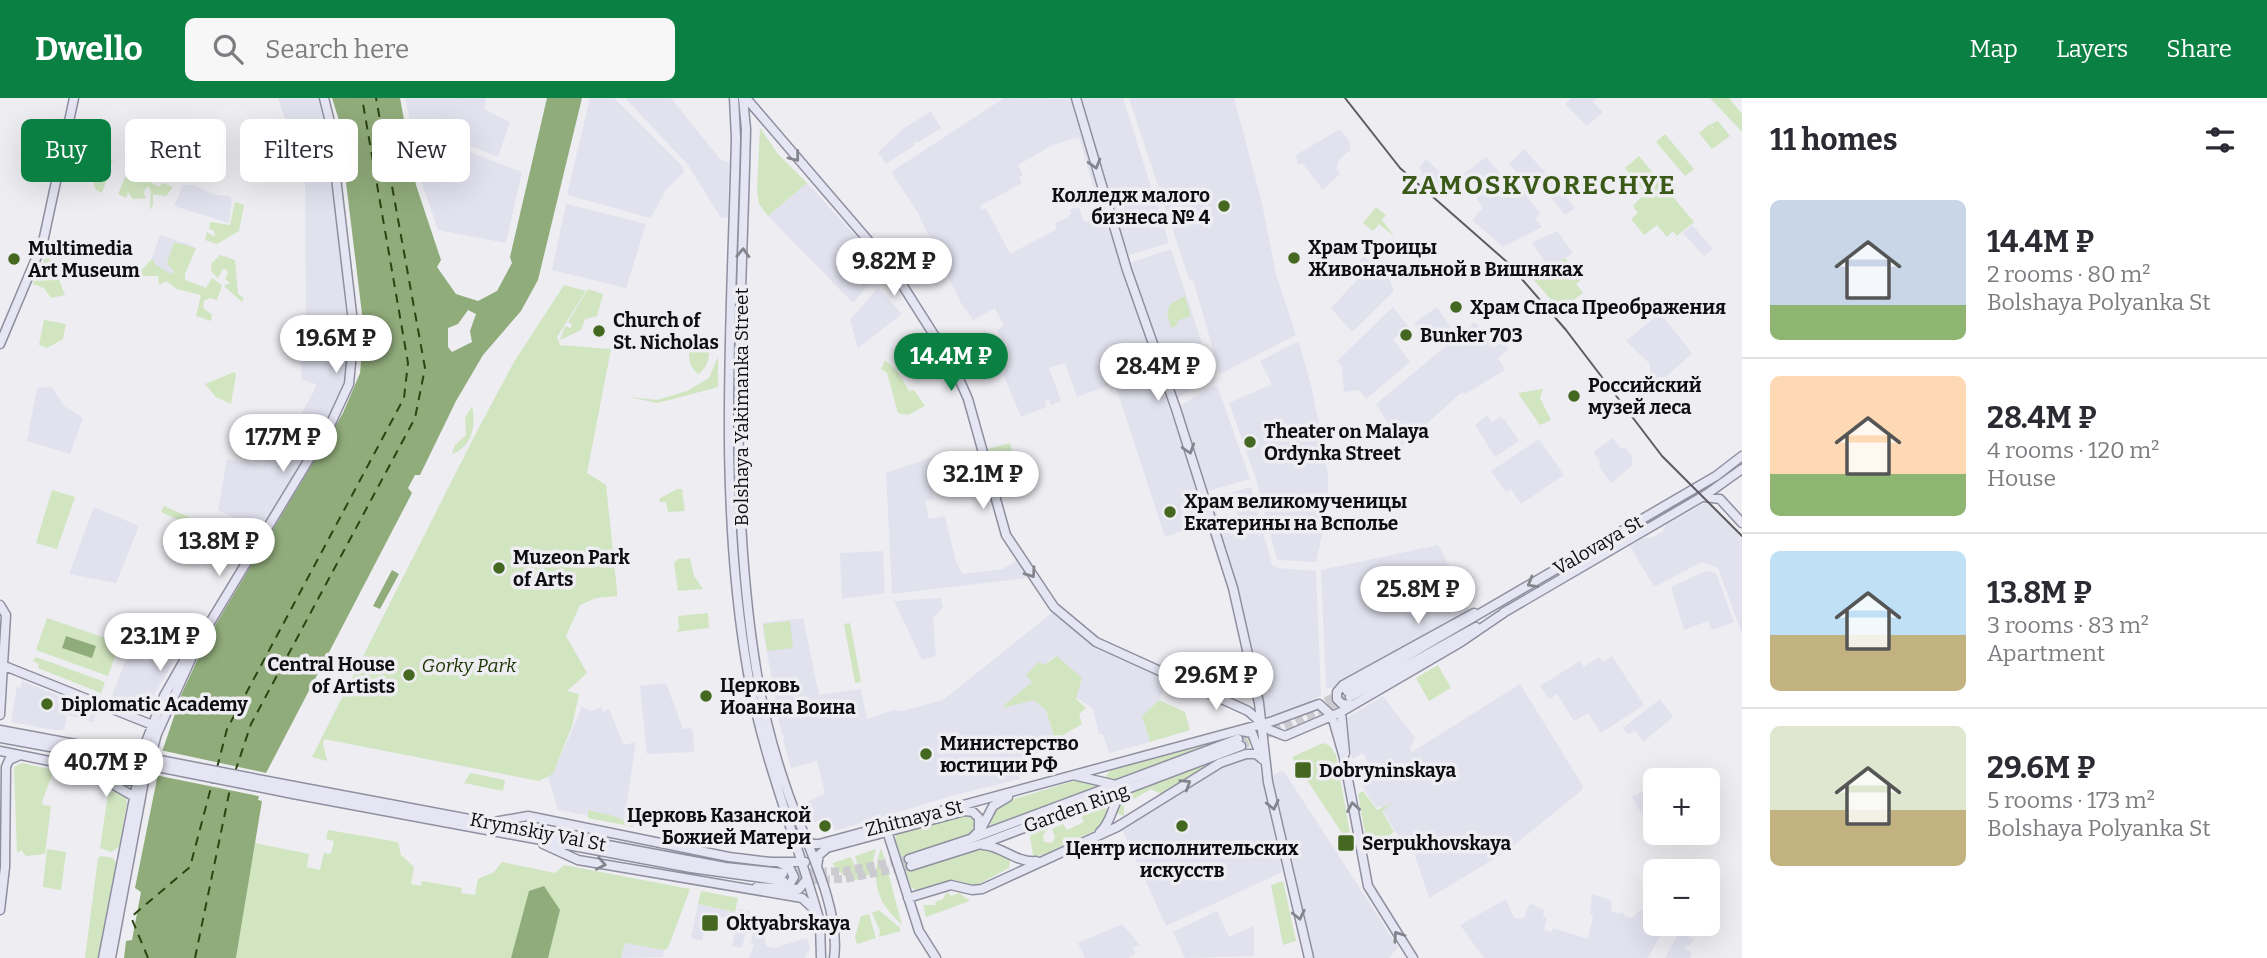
<!DOCTYPE html>
<meta charset="utf-8">
<style>
body{margin:0;font-family:Bitter,serif;background:#f7f7f7;color:#2b2b33;height:100vh;display:flex;flex-direction:column;font-size:26px;white-space:nowrap}
*{box-sizing:border-box;margin:0}
p{font-size:23px;color:#7c7c81}
.icon{flex:none;width:38px;height:38px;fill:none;stroke:currentColor;stroke-width:2;stroke-linecap:round;stroke-linejoin:round}
.map{position:relative;flex:1;overflow:hidden}
.sheet{display:flex;flex-direction:column;background:#fff;width:525px}
.sheet>*{flex:none}
.guide{position:absolute;left:21px;top:21px;width:665px;height:63px;display:flex;gap:14px}
.fabs{position:absolute;left:1643px;top:670px;display:grid;gap:14px}
.fabs a{display:grid;place-items:center;width:77px;height:77px;border-radius:10px;background:#fff;box-shadow:0 7px 28px #0002;font-size:35px}
.price{position:absolute;translate:-50% -60px;padding:0 16px;border-radius:24px;background:#fff;color:#222;font-size:23px;line-height:46px;filter:drop-shadow(0 2px 4px #0008)}
.price::after{content:'';position:absolute;left:50%;top:42px;width:21px;height:16px;margin-left:-10px;background:inherit;clip-path:polygon(0 0,100% 0,50% 100%)}
.price.selected{background:#0b8043;color:#fff}
ul{padding:0;list-style:none}
li{display:flex;align-items:center;gap:21px;height:175px;padding:0 28px}
li+li{border-top:2px solid #e1e1e2}
li span{display:grid;place-items:center;flex:none;width:196px;height:140px;border-radius:10px;color:#555}
li>.icon{margin-inline-start:auto}
span .icon{width:84px;height:84px;fill:#fffc;stroke-width:1}
li b{font-size:30px}
h2{display:flex;justify-content:space-between;align-items:center;height:84px;padding:0 28px;font-size:30px}
.pill{padding:0 24px;border-radius:10px;background:#fff;box-shadow:0 7px 28px #0002;font-size:24px;line-height:63px}
.pill.selected{background:#0b8043;color:#fff}
header{display:flex;align-items:center;gap:42px;box-sizing:border-box;height:98px;padding:0 35px;background:#0b8043;color:#fff}
header strong{font-size:33px}
nav{display:flex;gap:38px;margin-inline-start:auto;font-size:24px}
.search{width:490px;height:63px;background:#f7f7f7;display:flex;align-items:center;gap:18px;box-sizing:border-box;padding:0 24px;border-radius:10px;color:#7c7c81;font-size:26px}
main{display:flex;flex:1;min-height:0}
.map>svg:first-child{display:block}
</style>
<header>
<strong>Dwello</strong>
<div class="search"><svg class="icon" aria-label="search" viewBox="0 0 24 24"><circle cx="10" cy="10" r="6"/><path d="M15 15l6 6"/></svg>Search here</div>
<nav><a>Map</a><a>Layers</a><a>Share</a></nav>
</header>
<main>
<div class="map">
<svg width="1742" height="860" viewBox="0 0 1742 860">
<rect width="100%" height="100%" fill="#ededf2"/>
<path fill="#e2e2ef" fill-rule="evenodd" d="M278,0H319L321,5L339,128L346,222H306L305,83Z
M405,0H486L484,11L510,24L498,59L410,23Z
M590,0H614L683,69L684,74L665,93L651,120L567,97Z
M625,0H671L720,61L729,65L728,119L721,120L688,67Z
M1004,0L1072,1L1114,148L1157,265L1156,270L1077,299L1065,265L1049,270L1061,303L1051,307L1049,302L1045,303L1046,309L1021,319L1004,278V269L1009,264V254L997,232L1004,228L995,210L973,222L961,205L917,113L891,74ZM1079,39L1102,119L1084,124L1079,109L1070,112L1071,116L1067,120L1055,125L1057,131L1010,156L986,110L982,112L980,108L1022,85L1019,79L1023,77L1018,67L1053,47Z
M1080,0H1123L1169,145L1126,158Z
M1129,0H1234L1261,101L1276,176L1296,237L1220,276L1194,185L1189,181Z
M1572,0H1596L1593,4L1603,14L1587,28L1565,6Z
M931,13L941,30L919,44H913L915,47L886,66L878,54L903,31Z
M1340,31L1350,44V52L1339,62L1336,71L1340,76L1323,92L1303,66L1298,67L1296,57Z
M413,33L522,74L506,145L438,132L418,73L411,37Z
M1524,51L1560,91L1575,110L1565,117L1534,79L1524,75L1520,78L1509,66Z
M1486,59L1512,89L1518,88L1541,116L1535,120L1542,129L1503,149L1472,122L1483,110L1476,100L1489,88L1484,82L1479,85L1471,75L1455,88L1452,85Z
M1426,61L1451,84L1442,94L1422,76L1423,74L1419,70Z
M807,85L884,169L853,205L768,118Z
M183,87H194L214,97L229,98L232,101L229,125L174,108Z
M566,106L646,126L626,190L552,172Z
M1692,127L1713,151L1704,158L1683,135Z
M1557,133L1573,155L1549,170L1532,145Z
M160,137L193,148L181,184L148,172Z
M1171,151L1213,279L1178,300L1129,165Z
M1364,158L1372,165L1378,160L1384,167L1394,193L1352,234L1331,210L1358,181L1350,173Z
M878,190L902,216L858,250L850,222Z
M1393,209L1408,228L1393,241L1410,264L1366,301L1359,292L1344,294L1342,269L1337,263Z
M1437,209L1451,230L1429,248L1428,242L1414,225Z
M1660,215L1692,255L1666,279H1659L1651,286L1650,266L1626,243Z
M1475,224L1494,250L1502,244L1508,252L1498,260L1505,272L1465,296L1462,294L1402,348L1376,306Z
M299,228H350L347,282L328,324L261,432L218,412L227,361L262,367L272,349L276,322L282,325L288,315L298,321L314,293L316,286L302,282Z
M1295,245H1299L1312,291L1328,375V410L1316,464L1277,462L1256,381L1229,305L1272,286L1260,263Z
M1157,274L1207,421L1205,425L1165,439L1116,289Z
M1213,288L1218,290L1250,381L1208,393L1180,308Z
M52,289L64,308L83,320L70,356L27,343L37,290Z
M1487,317L1492,324L1500,319L1505,322L1519,343L1495,359L1475,327Z
M1613,340L1621,351L1625,349L1631,357L1633,367L1611,385L1599,368L1600,363L1593,354Z
M1539,341L1564,377L1521,406L1511,391L1506,394L1491,373Z
M939,357L943,369L929,374L934,401L925,403L929,421L945,418L956,463L962,476L1003,471L1017,462L1027,480L892,496L886,375Z
M1251,389L1272,467L1278,470L1316,473L1321,597L1301,609L1269,620L1266,619L1237,489L1209,400ZM1231,395L1239,421L1221,426L1212,400Z
M1708,403L1742,441V536L1718,470L1702,464L1654,489L1630,448L1644,440H1652L1663,433L1666,427Z
M94,409L139,428L116,485L69,476Z
M1438,447L1461,490L1469,513L1333,590H1326L1321,472Z
M883,453L885,495L842,501L840,455Z
M1706,473L1716,475L1734,524L1712,532L1708,523L1684,532L1671,489Z
M941,500L943,509L933,520L936,558L922,562L894,503Z
M1053,514L1096,551L1168,581L1159,602L1142,618L1150,644L1109,655L1103,636H1099L1093,611L1076,599L1082,580L1051,560L1032,584L1005,610L1033,601L1046,612L1057,649L1014,662L1020,681L955,697L835,733L829,719L814,724L807,704L825,695L817,663L791,670L783,641L785,636H782L779,623L762,525L803,520L819,597L861,591L867,621L893,612L902,613L943,602Z
M163,532L187,542L143,615L111,601L128,556L148,563Z
M1612,558L1644,607L1601,635L1588,615L1574,623L1557,596L1549,601L1540,588L1580,563L1584,569L1599,559L1603,564Z
M22,583L97,613L93,624L67,617L64,632H54L11,624L17,587L20,592Z
M666,585L683,631L690,630L693,634L694,654L647,656L640,588Z
M1520,586L1583,688L1582,692L1507,753L1429,800L1414,755H1408L1380,708L1376,710L1360,685L1374,676L1363,655L1352,661L1347,620L1383,598L1415,640L1410,651L1412,654Z
M1660,601L1673,619L1643,644L1636,633L1628,636L1623,630Z
M582,609L591,613L601,609L603,614L609,611L624,647L636,644L624,724L558,712L548,678L553,676Z
M1254,658L1258,663L1282,774L1166,828L1122,731L1217,670Z
M1280,673L1285,675L1398,849L1389,860H1314L1272,683L1274,677Z
M1655,687V726L1651,733L1632,699Z
M1592,796L1611,802L1612,814L1620,816L1622,813L1625,818L1632,820L1641,811L1655,815L1656,826H1667L1648,860H1484L1460,827L1506,801L1514,820L1523,821L1530,805L1544,812L1543,818L1547,820L1544,832L1552,834L1553,830L1588,841L1592,823L1593,817L1590,816Z
M698,806L738,815L739,811L750,813L742,850L732,848L737,822L708,816L702,843L691,840Z
M1217,813L1229,839L1254,828V858L1185,860L1173,834Z
M1122,826L1140,847L1133,850L1135,856L1128,860H1085L1078,845Z
M753,833L764,834L766,848L774,850L807,840L810,850L805,860H749L754,846L751,845Z
M1679,835L1694,841L1690,848L1687,847L1685,850L1691,854L1690,860H1665Z
M624,845L664,852L663,859L621,860Z"/>
<path fill="#d1e5c1" d="M1710,0H1729L1742,16V34Z
M328,1L331,5L336,30L359,231Z
M1718,23L1730,38L1712,51L1699,35L1710,26L1719,37L1711,26Z
M760,30L778,56L807,85L768,118L759,106L757,93Z
M1665,36L1694,71L1685,78L1656,44Z
M88,53L107,56L113,63L105,72L107,81L102,95L95,91L93,80L80,76L82,56Z
M1639,58L1694,124L1677,138L1673,133L1667,139L1657,127L1644,137L1631,121L1638,115L1633,108L1645,95L1625,70Z
M127,75L131,82L144,80L159,89L162,85L173,89L166,98L153,96V107L150,112L151,93L148,88L143,94L146,100L133,101L128,94L126,100L118,96Z
M235,104L244,107L239,133L217,146L205,142L207,134L215,139L214,133L209,131L210,124L230,127Z
M1376,109L1386,117L1382,122L1395,139L1379,126L1373,133L1363,125Z
M174,144L196,150L185,176V182L206,190L212,180L222,187L217,202L210,200L204,203L203,210L212,217L211,223L196,218L201,197L177,191L166,183L159,187L158,178H136L152,161L156,167L171,176L174,174L167,165Z
M220,157L235,162L238,196L244,200L242,204L224,188L230,185L225,181L228,175L226,171H223L218,180L211,173L212,165Z
M48,160L52,164L65,197L51,200L44,190L33,186L44,161Z
M1565,160L1582,181L1576,186L1583,195L1560,212L1533,181Z
M564,187L586,193L557,239L560,247L611,251L587,375L606,387L617,492V498L596,500L580,507L566,538L587,575L567,593L579,596L572,628L553,676L539,683L324,641L323,646L327,663L312,659L474,339L514,264Z
M588,191L603,196L597,218L585,221L581,232L560,242L565,228L571,230L572,226L568,224Z
M1185,198L1191,218L1177,223L1178,227L1171,230L1167,215L1170,206Z
M44,222L66,226L63,241L47,250L39,247Z
M699,236C713,245 712,267 698,276C685,266 687,246 699,236Z
M718,259V289L658,305L628,299L657,302L687,293L709,280Z
M885,262L898,274L909,293L914,292L925,308L908,317L898,315L887,275L881,271Z
M234,274L236,276L231,306L216,299L205,286Z
M1543,291L1540,300L1551,322L1540,327L1518,295Z
M472,308C476,326 473,349 452,356L455,347L466,337L465,320Z
M1010,345L1015,368L994,374L988,351Z
M677,391H682L685,413L668,414L666,404H660L659,401Z
M52,392L75,399L57,451L36,445Z
M164,408L213,430L210,436L161,414Z
M690,460L694,478L703,491L678,493L674,465L678,461Z
M708,515L709,530L676,534L679,530L678,518Z
M47,520L120,545L108,578L36,552Z
M790,523L793,550L767,553L763,526Z
M850,525L861,584L855,585L844,526Z
M1057,558L1082,580L1076,601L1086,610L1079,616L1082,626L1055,642L1046,612L1033,602L1004,610V607L1032,584L1026,577L1039,564L1044,567Z
M36,559L105,584L101,595L38,570L39,566L33,563Z
M1438,567L1451,590L1429,603L1416,580Z
M1159,602L1185,614L1190,632L1150,644L1142,618Z
M1247,634L1253,644L1242,652L1236,637L1116,683L1108,682L1106,678L1112,671Z
M1323,645L1330,648L1336,657L1353,752L1292,659Z
M1217,661L1161,696L1151,691L1124,707V718L1115,714L1122,697Z
M22,665L54,672L42,704L43,707L51,708L45,756L26,758L21,752L17,755L14,669Z
M470,675L505,682L503,693L464,685Z
M1077,682L1097,688L990,729L994,712L1004,704Z
M113,693L126,698L127,705L119,749L111,754L100,750L108,696Z
M1363,693L1377,712L1394,704L1382,713L1394,734L1370,750L1367,746L1358,696Z
M1103,704L1108,714L1102,729L1043,757L1033,758L1030,737L1037,728L1047,724L1049,730L1043,737L1044,744L1052,745L1055,739L1052,731L1063,726L1067,732L1084,724L1078,712Z
M588,712L614,718L634,727V729L588,720Z
M971,716L976,722L971,736L912,772C942,765 984,737 1010,763L1009,770L975,788L955,782L916,792L911,789L895,741L897,735Z
M328,732L398,744L401,757L414,769L411,786L421,788L422,783L462,790L461,795L475,797L478,781L494,774L502,764L555,775L564,767L690,791L668,850L664,852L625,845L621,860H236L255,745L309,756L307,769L320,772L324,755L331,756L334,743L326,741Z
M47,751L66,754L61,792L43,789Z
M876,751L869,777L862,780L855,758Z
M880,752H882L902,827C877,804 871,786 880,752Z
M101,758L113,760L116,765L99,860H85L98,760Z
M851,759L859,781L851,783L835,770L833,765Z
M1283,783L1296,843L1283,847L1271,787Z
M701,793L738,800L735,814L698,806Z
M947,794L951,798L959,795L970,803L926,819L923,807H935L936,803L942,802Z
M879,812L900,830L901,833L879,839L880,833L872,815Z
M869,816L876,840L857,846L855,839L861,818Z"/>
<path fill="#91ac7b" fill-rule="evenodd" d="M332,0H400L416,87L441,162L437,169L456,196L478,203L497,193L512,165L510,159L547,0H582L538,182L521,213L483,257L456,303L420,377H415L408,390L412,395L265,677L258,702L262,703L236,860H124L126,843L132,842L141,794L135,790L163,651L182,595L208,539L343,315L360,275L364,232L338,19ZM468,212L476,216L470,233L472,244L452,254L448,249V230L458,226Z
M392,472L399,476L380,511L373,508Z
M66,538L96,548L92,560L62,550Z
M544,788L560,812L548,860H511L529,793Z"/>
<path fill="#ededf2" d="M160,652L271,676L263,699L155,677Z"/>
<g fill="none" stroke-linecap="round" stroke-linejoin="round">
<path stroke="#2c450f" stroke-width="2" stroke-dasharray="9 7" stroke-linecap="butt" d="M217,670L227,631L404,300L408,265L362,0
M235,674L251,626L415,320L425,270L376,0
M148,860L131,819L190,769L213,682
M195,860L231,686"/>
<path stroke="#ccccd0" stroke-width="8" stroke-dasharray="8 4" stroke-linecap="butt" d="M1315,609L1341,595
M1238,641L1284,623
M1241,648L1350,599
M783,775L844,773L909,761
M786,783L845,781L911,768"/>
<defs>
<path id="major" d="M734,0L736,40C732,219 717,398 748,575C763,661 797,741 820,824L821,860
M743,0L746,31C742,213 727,390 756,570C763,614 774,656 789,698C806,745 841,811 834,860
M746,0L891,169L953,267L968,301L1006,437L1054,509L1096,544L1248,613L1270,632L1285,638L1341,614L1461,544L1505,514
M1076,0L1127,172L1176,311L1233,490L1259,605L1268,684L1309,860
M0,246L43,144L74,0
M1705,399L1720,401L1742,425
M0,507L6,517L0,617
M1503,515L1707,396L1742,371
M2,567L155,628
M1347,593L1716,378L1742,358
M1350,599L1476,529
M1351,607L1342,606L1337,601V594L1343,587L1474,515
M1341,614L1345,655
M0,632L134,657
M1241,633L1252,635L1262,661
M0,640L132,664
M0,653L84,670L108,680L141,684
M1077,678L1112,686
M102,680L133,698
M294,688L725,769L783,775
M293,696L691,770L783,783
M494,724L528,718L729,759L771,764H805
M886,730L919,833L936,860
M980,733L993,708L1008,699
M1100,734C1113,723 1111,704 1125,693
M806,741L812,746H819L1273,623L1319,606L1332,618L1344,660L1368,788L1413,860
M543,746L578,762L802,800L816,813
M983,747C1002,748 1016,765 1036,763
M909,761L970,741L1238,641
M780,765L789,769L794,779L786,792
M817,768L819,757L827,750L965,713L973,714L979,720V733L973,739
M911,768L987,744L1241,648
M757,789L799,791L807,781
M908,800L951,787L972,792L982,791L1117,729L1220,665L1246,656H1256L1262,661
M0,812L5,769L6,669L9,662L18,658
M103,860L144,649L164,598L185,561
M111,860L144,683L157,636L200,541L331,325L349,286L354,233L329,20L324,0"/>
</defs>
<use href="#major" stroke="#8f8fa0" stroke-width="11"/>
<use href="#major" stroke="#e5e5f4" stroke-width="8"/>
<path stroke="#5c5c5f" stroke-width="2" d="M1345,0L1400,70L1507,164L1566,232L1662,358L1742,438"/>
<defs>
<path id="major-bridge" d="M134,657L294,688
M132,664L293,696"/>
</defs>
<use href="#major-bridge" stroke="#8f8fa0" stroke-width="11" stroke-linecap="butt"/>
<use href="#major-bridge" stroke="#e5e5f4" stroke-width="8"/>
</g>
<defs><path id="oneway-chevron" d="M-2-3.5L2.5 0L-2 3.5" fill="none" stroke-width="1.6" stroke-linecap="round" stroke-linejoin="round" transform="scale(1.75)"/></defs>
<g stroke="#84848d">
<use href="#oneway-chevron" transform="translate(795 59) rotate(52)"/>
<use href="#oneway-chevron" transform="translate(1095 66) rotate(74)"/>
<use href="#oneway-chevron" transform="translate(743 155) rotate(-88)"/>
<use href="#oneway-chevron" transform="translate(1189 351) rotate(72)"/>
<use href="#oneway-chevron" transform="translate(1031 475) rotate(55)"/>
<use href="#oneway-chevron" transform="translate(1532 485) rotate(150)"/>
<use href="#oneway-chevron" transform="translate(1186 686) rotate(-32)"/>
<use href="#oneway-chevron" transform="translate(1273 707) rotate(77)"/>
<use href="#oneway-chevron" transform="translate(1353 709) rotate(-100)"/>
<use href="#oneway-chevron" transform="translate(601 766) rotate(11)"/>
<use href="#oneway-chevron" transform="translate(1299 817) rotate(77)"/>
<use href="#oneway-chevron" transform="translate(1398 838) rotate(-124)"/>
</g>
<g fill="#456820" stroke="#ededf2" stroke-width="2.5">
<circle cx="1224" cy="108" r="7"/>
<circle cx="1294" cy="160" r="7"/>
<circle cx="14" cy="161" r="7"/>
<circle cx="1456" cy="209" r="7"/>
<circle cx="599" cy="233" r="7"/>
<circle cx="1406" cy="237" r="7"/>
<circle cx="1574" cy="298" r="7"/>
<circle cx="1250" cy="344" r="7"/>
<circle cx="1170" cy="414" r="7"/>
<circle cx="499" cy="470" r="7"/>
<circle cx="409" cy="577" r="7"/>
<circle cx="706" cy="598" r="7"/>
<circle cx="47" cy="606" r="7"/>
<circle cx="926" cy="656" r="7"/>
<rect x="1294" y="663" width="18" height="18" rx="3.5"/>
<circle cx="825" cy="728" r="7"/>
<circle cx="1182" cy="728" r="7"/>
<rect x="1337" y="736" width="18" height="18" rx="3.5"/>
<rect x="701" y="816" width="18" height="18" rx="3.5"/>
</g>
<g text-anchor="middle" dominant-baseline="central" stroke-width="7" stroke-linejoin="round" paint-order="stroke">
<g font-size="19" font-weight="bold" fill="#0e0e10" stroke="#ededf2" text-anchor="start">
<text x="1210" y="97" text-anchor="end">Колледж малого<tspan x="1210" dy="22">бизнеса № 4</tspan></text>
<text x="1308" y="149">Храм Троицы<tspan x="1308" dy="22">Живоначальной в Вишняках</tspan></text>
<text x="28" y="150">Multimedia<tspan x="28" dy="22">Art Museum</tspan></text>
<text x="1470" y="209">Храм Спаса Преображения</text>
<text x="613" y="222">Church of<tspan x="613" dy="22">St. Nicholas</tspan></text>
<text x="1420" y="237">Bunker 703</text>
<text x="1588" y="287">Российский<tspan x="1588" dy="22">музей леса</tspan></text>
<text x="1264" y="333">Theater on Malaya<tspan x="1264" dy="22">Ordynka Street</tspan></text>
<text x="1184" y="403">Храм великомученицы<tspan x="1184" dy="22">Екатерины на Всполье</tspan></text>
<text x="513" y="459">Muzeon Park<tspan x="513" dy="22">of Arts</tspan></text>
<text x="395" y="566" text-anchor="end">Central House<tspan x="395" dy="22">of Artists</tspan></text>
<text x="720" y="587">Церковь<tspan x="720" dy="22">Иоанна Воина</tspan></text>
<text x="61" y="606">Diplomatic Academy</text>
<text x="940" y="645">Министерство<tspan x="940" dy="22">юстиции РФ</tspan></text>
<text x="1319" y="672">Dobryninskaya</text>
<text x="811" y="717" text-anchor="end">Церковь Казанской<tspan x="811" dy="22">Божией Матери</tspan></text>
<text x="1362" y="745">Serpukhovskaya</text>
<text x="1182" y="750" text-anchor="middle">Центр исполнительских<tspan x="1182" dy="22">искусств</tspan></text>
<text x="726" y="825">Oktyabrskaya</text>
</g>
<g font-size="19" fill="#0e0e10" stroke="#ededf2">
<text transform="translate(741 309) rotate(-90)">Bolshaya Yakimanka Street</text>
<text transform="translate(1598 447) rotate(-30)">Valovaya St</text>
<text transform="translate(1076 710) rotate(-20)">Garden Ring</text>
<text transform="translate(914 720) rotate(-14)">Zhitnaya St</text>
<text transform="translate(538 734) rotate(11)">Krymskiy Val St</text>
</g>
<g font-size="19" font-style="italic" fill="#1d3500" stroke="#ededf2">
<text x="469" y="567">Gorky Park</text>
</g>
<g font-size="26" font-weight="bold" letter-spacing="2" fill="#3a5917" stroke="#ededf2">
<text x="1539" y="87">ZAMOSKVORECHYE</text>
</g>
</g>
</svg>
<div class="fabs">
<a>+</a>
<a>−</a>
</div>
<b class="price" style="left:894px;top:200px">9.82M ₽</b>
<b class="price" style="left:336px;top:277px">19.6M ₽</b>
<b class="price selected" style="left:951px;top:295px">14.4M ₽</b>
<b class="price" style="left:1158px;top:305px">28.4M ₽</b>
<b class="price" style="left:283px;top:376px">17.7M ₽</b>
<b class="price" style="left:983px;top:413px">32.1M ₽</b>
<b class="price" style="left:219px;top:480px">13.8M ₽</b>
<b class="price" style="left:1418px;top:528px">25.8M ₽</b>
<b class="price" style="left:160px;top:575px">23.1M ₽</b>
<b class="price" style="left:1216px;top:614px">29.6M ₽</b>
<b class="price" style="left:106px;top:701px">40.7M ₽</b>
<div class="guide">
<a class="pill selected">Buy</a>
<a class="pill">Rent</a>
<a class="pill">Filters</a>
<a class="pill">New</a>
</div>
</div>
<section class="sheet">
<h2>11 homes<svg class="icon" aria-label="filters" viewBox="0 0 24 24"><path d="M4 7h16M4 17h16"/><circle cx="9" cy="7" r="2"/><circle cx="15" cy="17" r="2"/></svg></h2>
<ul>
<li><span style="background:linear-gradient(#c9d6e8 75%,#8fb573 0)"><svg class="icon" aria-label="home" viewBox="0 0 24 24"><path d="M3 11l9-7 9 7M6 9v11h12V9"/></svg></span><div><b>14.4M ₽</b><p>2 rooms · 80 m²</p><p>Bolshaya Polyanka St</p></div></li>
<li><span style="background:linear-gradient(#ffd9b3 70%,#8fb573 0)"><svg class="icon" aria-label="home" viewBox="0 0 24 24"><path d="M3 11l9-7 9 7M6 9v11h12V9"/></svg></span><div><b>28.4M ₽</b><p>4 rooms · 120 m²</p><p>House</p></div></li>
<li><span style="background:linear-gradient(#bfe0f5 60%,#c2b280 0)"><svg class="icon" aria-label="home" viewBox="0 0 24 24"><path d="M3 11l9-7 9 7M6 9v11h12V9"/></svg></span><div><b>13.8M ₽</b><p>3 rooms · 83 m²</p><p>Apartment</p></div></li>
<li><span style="background:linear-gradient(#dfe7d0 60%,#c2b280 0)"><svg class="icon" aria-label="home" viewBox="0 0 24 24"><path d="M3 11l9-7 9 7M6 9v11h12V9"/></svg></span><div><b>29.6M ₽</b><p>5 rooms · 173 m²</p><p>Bolshaya Polyanka St</p></div></li>
</ul>
</section>
</main>
